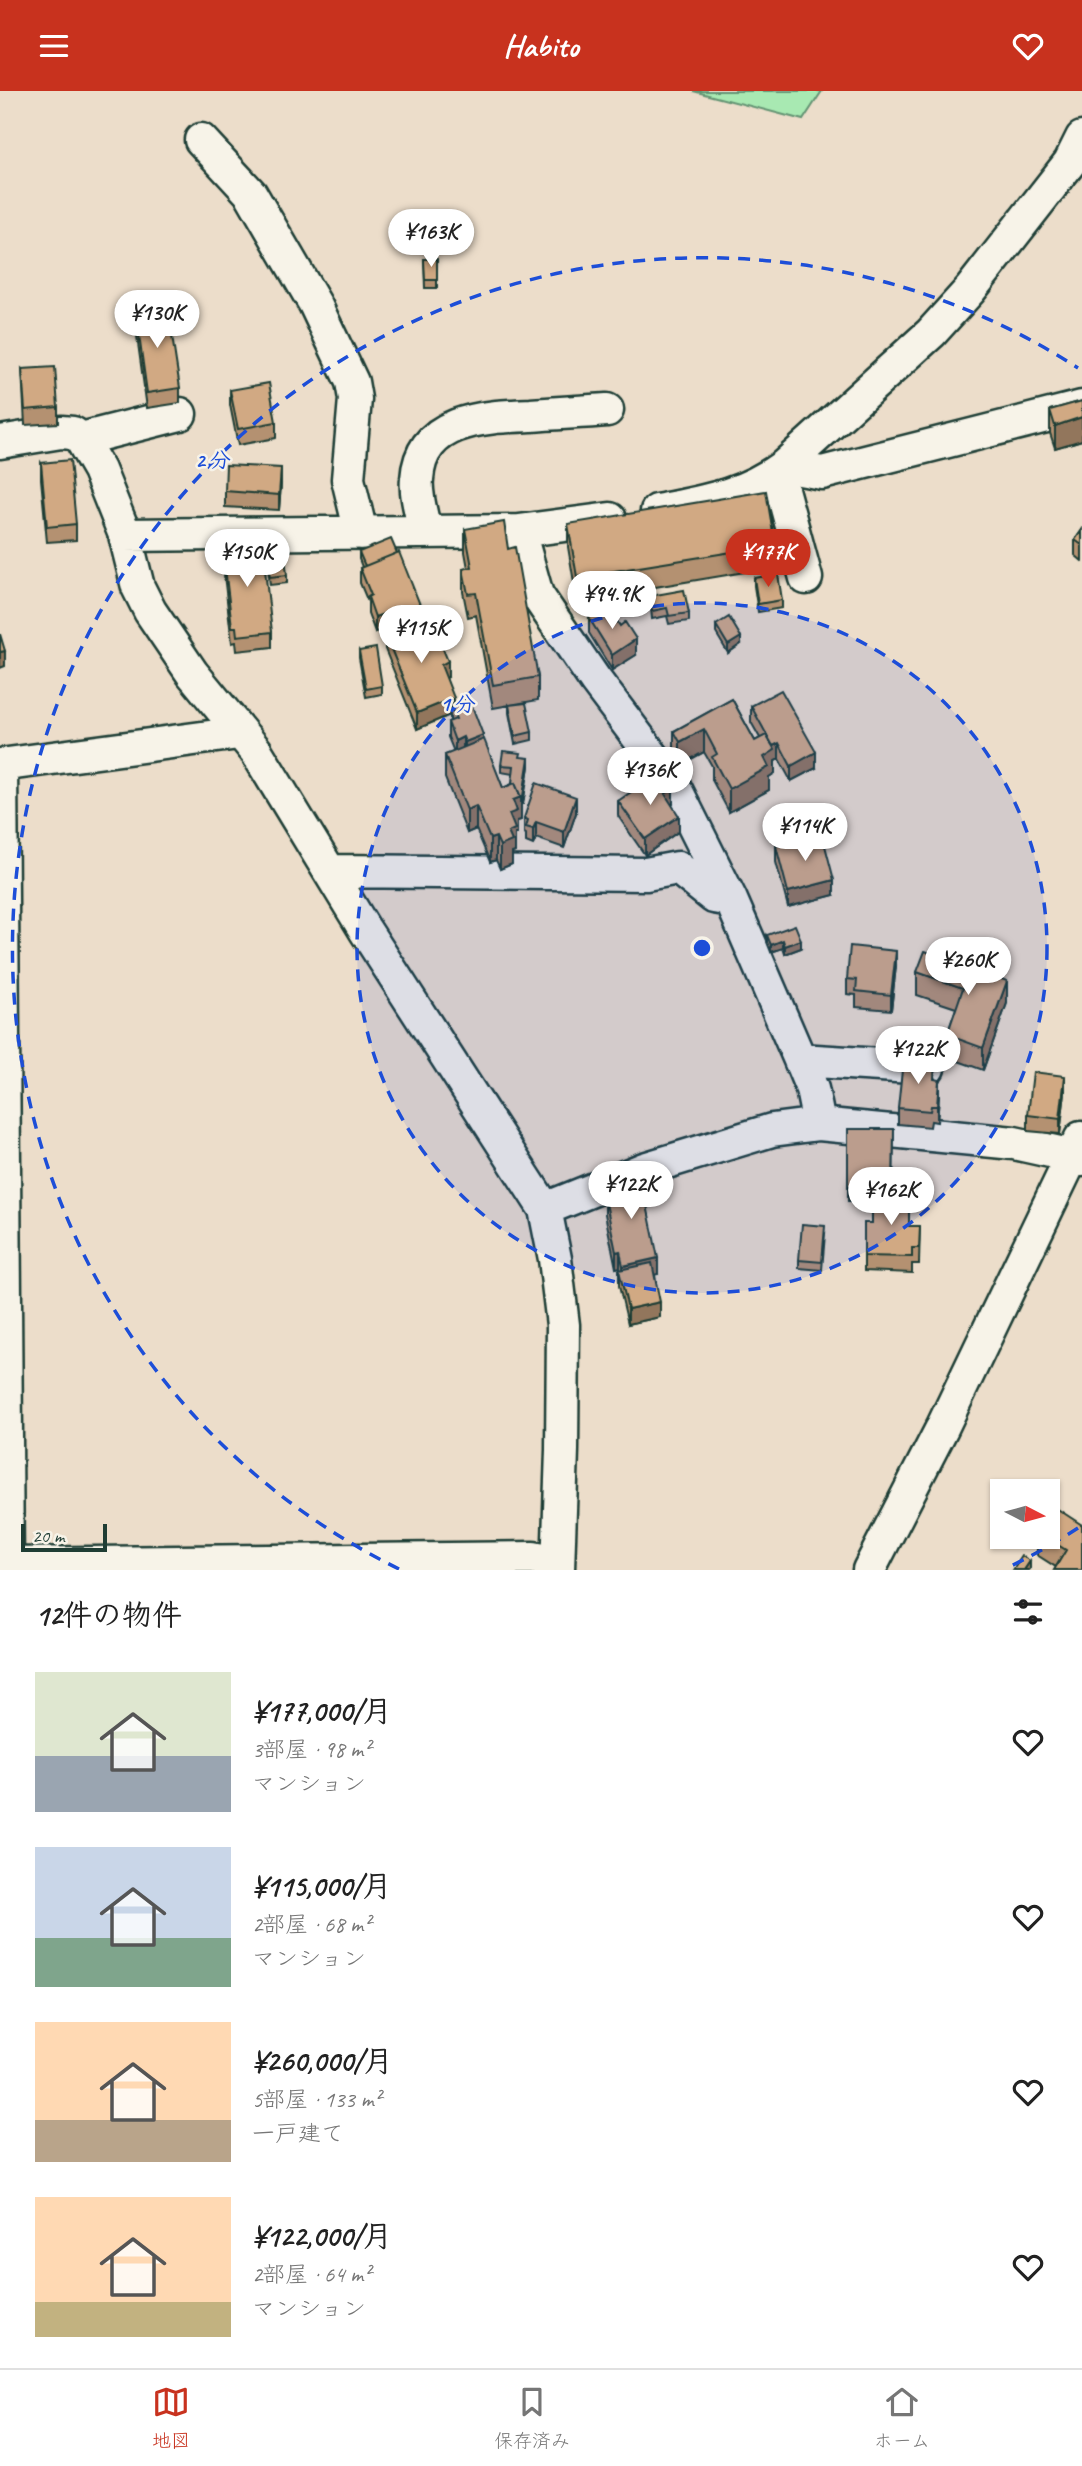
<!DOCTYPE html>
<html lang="ja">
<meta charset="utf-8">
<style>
body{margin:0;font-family:Caveat,"Klee One",sans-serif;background:#f6f6f6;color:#222;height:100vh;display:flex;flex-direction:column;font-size:26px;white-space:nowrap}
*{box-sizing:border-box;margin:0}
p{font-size:23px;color:#767676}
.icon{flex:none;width:38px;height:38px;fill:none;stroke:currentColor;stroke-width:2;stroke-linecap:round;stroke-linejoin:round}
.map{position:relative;height:1479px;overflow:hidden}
.sheet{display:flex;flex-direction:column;background:#fff;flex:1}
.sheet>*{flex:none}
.needle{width:46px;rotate:96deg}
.controls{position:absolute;left:990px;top:1388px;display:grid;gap:14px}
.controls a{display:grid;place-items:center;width:70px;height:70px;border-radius:0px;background:#fff;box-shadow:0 2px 5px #0004;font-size:35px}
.scale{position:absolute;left:21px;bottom:18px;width:86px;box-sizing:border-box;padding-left:7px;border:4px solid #1f3d34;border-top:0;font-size:19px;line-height:24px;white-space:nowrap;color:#1f3d34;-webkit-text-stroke:5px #f7f3e8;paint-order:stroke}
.price{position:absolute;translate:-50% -60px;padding:0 16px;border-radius:24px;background:#fff;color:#222;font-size:23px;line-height:46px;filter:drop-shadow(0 2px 4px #0008)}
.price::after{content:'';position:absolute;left:50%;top:42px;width:21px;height:16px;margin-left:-10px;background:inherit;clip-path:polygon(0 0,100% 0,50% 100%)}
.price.current{background:#c8321e;color:#fff}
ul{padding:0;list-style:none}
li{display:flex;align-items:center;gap:21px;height:175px;padding:0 35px}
li span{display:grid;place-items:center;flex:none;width:196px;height:140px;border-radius:0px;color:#555}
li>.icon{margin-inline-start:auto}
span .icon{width:84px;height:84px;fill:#fffc;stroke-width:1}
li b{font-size:30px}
h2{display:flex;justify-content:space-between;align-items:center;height:84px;padding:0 35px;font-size:30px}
header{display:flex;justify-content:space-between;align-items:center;height:91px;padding:0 35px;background:#c8321e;color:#fff;font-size:32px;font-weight:700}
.menu{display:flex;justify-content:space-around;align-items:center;height:98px;border-top:2px solid #e0e0e0;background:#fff;font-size:19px;color:#767676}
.menu a{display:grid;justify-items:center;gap:4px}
.menu .current{color:#c8321e}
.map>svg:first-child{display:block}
</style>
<header><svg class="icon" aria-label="menu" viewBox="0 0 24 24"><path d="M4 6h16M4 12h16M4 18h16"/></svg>Habito<svg class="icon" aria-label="heart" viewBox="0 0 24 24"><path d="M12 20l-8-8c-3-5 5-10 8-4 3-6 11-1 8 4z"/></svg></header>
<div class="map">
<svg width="1082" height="1479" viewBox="0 0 1082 1479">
<rect width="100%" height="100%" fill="#ecddca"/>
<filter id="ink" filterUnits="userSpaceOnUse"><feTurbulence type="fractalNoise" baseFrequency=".0143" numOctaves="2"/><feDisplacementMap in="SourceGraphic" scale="14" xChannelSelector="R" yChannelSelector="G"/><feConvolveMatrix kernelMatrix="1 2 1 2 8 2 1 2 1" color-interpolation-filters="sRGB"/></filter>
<g filter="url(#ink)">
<path fill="#a8e9b2" stroke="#649373" stroke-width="2" d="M693,0H822L803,29Z"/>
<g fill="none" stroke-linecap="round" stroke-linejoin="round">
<defs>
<path id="minor" d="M201,49L251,103L315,213L352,291L355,308L348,388L361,442
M81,348L180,323
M0,351L61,341L73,342L81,348L99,379L125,444L138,496L150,520L192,582L256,660L365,839L545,1118L555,1168L563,1234L562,1359L558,1479
M784,375L931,242L970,199L1070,71L1082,47
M777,380L806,487
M657,420C706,410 743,405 784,375L822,382L1082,316
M519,440L537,504L595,589L672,691L731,809L800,969L812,998L819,1033
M425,441C422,424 415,404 417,388C421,327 485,326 531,324C556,322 582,321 607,319
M125,444L519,440L610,428
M0,674L239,642
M1,674L7,1479
M330,780L646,783L678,777L714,806L731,809
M800,969L928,977
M545,1118L644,1078L772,1039L819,1033L1014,1052L1073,1065L1082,1069
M7,1473L533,1467L558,1472
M869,1479L942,1337L1081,1047"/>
</defs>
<use href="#minor" stroke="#1f3d34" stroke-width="37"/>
<use href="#minor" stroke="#f7f3e8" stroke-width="32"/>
</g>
<path fill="#b49171" stroke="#1f3d34" stroke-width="2" d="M424,168H437V197H425Z
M135,215L180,297V312L147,317L135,231Z
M22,278L58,316V332L25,334Z
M230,299L276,331V347L238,354L230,314Z
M1082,310V349L1055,357L1050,342V319Z
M41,372L76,433V449L47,451L41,388Z
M281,393L279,419L225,416V400Z
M568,433L775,454V476L577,509L568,456Z
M465,438L508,458L538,586V609L493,617L476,524L468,526L463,501V478L468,477L465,461Z
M1082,439V470L1075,464V449Z
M222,451L250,463L272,541V556L237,560L236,551L232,552L222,467Z
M266,459L287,484V492L270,494Z
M359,461L424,531L448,586L446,587L454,613L483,649L503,697L512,693L513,683L501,681V674L520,666L529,675L523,713H521V729L517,730V743H515V761L512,762V773L500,778L496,769L490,771L476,738L467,742L445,687V664L454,661L448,646V631L450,630V624L417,638L385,558V543L388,542L386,537L375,541L368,522V511L360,492V477L362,476L359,468Z
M754,487L782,509V517L758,521L754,495Z
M650,505L689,522V530L669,533L667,525L652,528Z
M589,527L636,564L612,579L589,542Z
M716,534L741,553L728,562L716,542Z
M359,560L382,595V603L366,606L359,567Z
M732,608L755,650L760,647L751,631V615L816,677L791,690L779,668L775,670V682L769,686V699L729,721L712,689V675L704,661L680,674L674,663V640Z
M509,614L532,641V649L515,653L509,622Z
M658,693L673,713L672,714L679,740L645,764L618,725V710Z
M576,722L564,757L536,747L533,754L526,751V743L524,742V727Z
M776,755L834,804L788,816L776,771Z
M767,844L801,857L785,863L783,857L771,861L767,851Z
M896,875L891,919L856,916V904L847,903V888Z
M917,881L1007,912L983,979L947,966V944L956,917L917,904Z
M935,988L939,1004L937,1031L931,1030L930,1036L898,1033V1017Z
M1065,1001L1060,1043L1028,1040V1024Z
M848,1038H894L893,1102L909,1135H920L919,1173H912V1182L864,1180V1132H872V1110H848Z
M613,1091L648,1109H646L658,1183H655L660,1226L628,1233L619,1195V1179H620V1176L616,1177L605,1123V1107H607V1098L613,1096Z
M825,1143L822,1179L799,1177V1169Z
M1082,1434L1056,1476L1037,1464V1446H1048Z"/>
<path fill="#92765c" stroke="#1f3d34" stroke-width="2" d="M1082,326V349L1055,357V335Z
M281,377V393L279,419V404Z
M386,522V537L375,541V526Z
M424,524V539L391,552V536Z
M741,546V553L728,562V554Z
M636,548V564L612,579V564Z
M5,560V575L0,577V561Z
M448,570V586L441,589V574Z
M454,607V623L450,614V624L417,638V622Z
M704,638V661L680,674V651Z
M483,644V659L465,667V651Z
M463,646V662L455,665V650Z
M779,652V668L775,670V682L769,686V699L729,721V698L764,666L773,655Z
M816,661V677L791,690V675Z
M529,667V675L523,713V705Z
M673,697V713L665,718V703Z
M521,706V729L517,730V743H515V761L512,762V773L500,778V755L513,709Z
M576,706V722L564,757V741Z
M476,715V738L467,742V719Z
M679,725V740L645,764V748Z
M536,731V747L533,754V738Z
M496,746V769L490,771V748Z
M834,789V804L788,816V801Z
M783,849V857L771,861V854Z
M801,849V857L785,863V855Z
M896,860V875L891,919V904Z
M1007,890V912L983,979V957Z
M1065,985V1001L1060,1043V1028Z
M939,989V1004L937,1031V1015Z
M648,1093V1109L643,1110V1095Z
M620,1160V1176L616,1177V1161Z
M658,1167V1183L623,1191V1175Z
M660,1211V1226L628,1233V1218Z
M1030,1470V1478L1029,1479H1024Z"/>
<path fill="#d1a983" stroke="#1f3d34" stroke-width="2" d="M424,168H437V189H425Z
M135,215L168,219L180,297L147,302Z
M55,276L58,316L25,319L22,278Z
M269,292L276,331L238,338L230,299Z
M1082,310V326L1055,335L1050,319Z
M70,369L76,433L47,436L41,372Z
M226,374L281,377L279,404L225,400Z
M766,400L775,454L577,486L568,433Z
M504,431L508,458L515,456L538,586L493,594L476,502L468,503L463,478L472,476L465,438Z
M1082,439V454L1075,449Z
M248,448L250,463L263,461L272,541L237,545L236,536H232L222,451Z
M391,448L397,462L365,475L359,461Z
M284,456L287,484L270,486L266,459Z
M399,461L424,524L391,536L386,522L375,526L368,506L371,504L360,477Z
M778,483L782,509L758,513L754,487Z
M684,499L689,522L669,525L667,517L652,520L650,505Z
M608,515L620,535L625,531L636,548L612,564L589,527Z
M729,526L741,546L728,554L716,534Z
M422,528L429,544L436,541L448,570L441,574L454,607L417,622L385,543Z
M0,543L5,560L0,561Z
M376,557L382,595L366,598L359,560Z
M781,599L816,661L791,675L779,652L773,655L751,615Z
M469,607L483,644L465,651L463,646L455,650L448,631L456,628L450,614Z
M732,608L755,650L766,644L775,659L764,666L769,676L729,698L712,666L717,663L704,638L680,651L674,640Z
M526,612L532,641L515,645L509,614Z
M484,648L503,697L515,692L521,706L513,709L517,720L509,723L515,738L508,741L512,750L500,755L496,746L490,748L476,715L467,719L445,664Z
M503,660L521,662L520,666L529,667L523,705H520L515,692L512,693L514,675L501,674Z
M653,686L658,693L666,688L673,697L665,703L679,725L645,748L618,710Z
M536,692L576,706L564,741L536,731L533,738L526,736L528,729L524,727Z
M822,743L834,789L788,801L776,755Z
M795,834L801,849L785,855L783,849L771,854L767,844Z
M850,855L896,860L891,904L856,900L857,889L847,888Z
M925,860L1007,890L983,957L947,944L963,897L917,881Z
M903,970L935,972L934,988L939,989L937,1015H931L930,1020L898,1017Z
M1033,981L1065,985L1060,1028L1028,1024Z
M848,1038H894L893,1095H848Z
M647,1084L648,1093L643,1095L658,1167L623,1175L620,1160L616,1161L605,1107H608L607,1098L614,1096L613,1091Z
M872,1102H909V1135H920L919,1157H912V1166L864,1165V1132H872Z
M802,1133L825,1135L822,1171L799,1169Z
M652,1172L660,1211L628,1218L619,1179Z
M1053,1415L1082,1434V1479H1054L1066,1459L1045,1446H1048V1423Z
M1022,1465L1030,1470L1024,1479H1013Z"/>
</g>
<circle cx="702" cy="857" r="345" fill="#1d4ed8" fill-opacity=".12"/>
<g fill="none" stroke="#1d4ed8" stroke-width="3.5" stroke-dasharray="12 9">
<circle cx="702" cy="857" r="345"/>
<path d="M1078 1437A691 691 0 0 1 1005 1478M399 1478A691 691 0 1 1 1078 277"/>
</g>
<circle cx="702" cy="857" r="10" fill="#1d4ed8" stroke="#f7f3e8" stroke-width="3.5"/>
<g font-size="21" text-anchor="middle" font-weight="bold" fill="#1d4ed8" stroke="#f7f3e8" stroke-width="5" stroke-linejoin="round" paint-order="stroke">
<text x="213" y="376">2 分</text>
<text x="458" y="620">1 分</text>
</g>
</svg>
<div class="controls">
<a><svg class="needle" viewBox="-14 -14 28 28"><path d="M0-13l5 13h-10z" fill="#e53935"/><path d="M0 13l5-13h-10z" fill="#767676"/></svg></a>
</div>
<div class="scale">20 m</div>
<b class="price" style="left:431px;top:178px">¥163K</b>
<b class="price" style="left:157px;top:259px">¥130K</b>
<b class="price" style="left:247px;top:498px">¥150K</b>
<b class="price current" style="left:768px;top:498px">¥177K</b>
<b class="price" style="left:612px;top:540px">¥94.9K</b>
<b class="price" style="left:421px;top:574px">¥115K</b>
<b class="price" style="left:650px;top:716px">¥136K</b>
<b class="price" style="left:805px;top:772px">¥114K</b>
<b class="price" style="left:968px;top:906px">¥260K</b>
<b class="price" style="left:918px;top:995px">¥122K</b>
<b class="price" style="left:631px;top:1130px">¥122K</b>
<b class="price" style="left:891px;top:1136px">¥162K</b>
</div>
<section class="sheet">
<h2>12件の物件<svg class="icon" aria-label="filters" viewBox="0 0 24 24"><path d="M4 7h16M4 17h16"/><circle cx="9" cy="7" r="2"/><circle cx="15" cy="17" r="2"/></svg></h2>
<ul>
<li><span style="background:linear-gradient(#dfe7d0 60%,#9aa5b1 0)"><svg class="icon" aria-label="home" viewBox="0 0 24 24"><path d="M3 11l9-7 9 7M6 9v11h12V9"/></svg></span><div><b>¥177,000/月</b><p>3部屋 · 98 m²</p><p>マンション</p></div><svg class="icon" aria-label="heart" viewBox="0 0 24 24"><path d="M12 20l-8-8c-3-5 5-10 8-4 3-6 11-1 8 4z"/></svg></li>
<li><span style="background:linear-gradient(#c9d6e8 65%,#7fa58c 0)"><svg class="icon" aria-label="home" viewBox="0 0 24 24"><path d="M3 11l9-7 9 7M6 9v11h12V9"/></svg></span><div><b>¥115,000/月</b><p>2部屋 · 68 m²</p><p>マンション</p></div><svg class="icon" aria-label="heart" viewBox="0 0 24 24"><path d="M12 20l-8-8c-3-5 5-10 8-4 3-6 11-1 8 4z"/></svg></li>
<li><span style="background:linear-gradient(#ffd9b3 70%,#b9a48a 0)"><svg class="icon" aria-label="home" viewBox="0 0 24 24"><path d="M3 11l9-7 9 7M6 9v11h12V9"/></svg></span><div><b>¥260,000/月</b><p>5部屋 · 133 m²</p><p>一戸建て</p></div><svg class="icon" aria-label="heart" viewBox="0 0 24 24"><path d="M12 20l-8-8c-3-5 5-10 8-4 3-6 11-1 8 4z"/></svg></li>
<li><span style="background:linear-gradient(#ffd9b3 75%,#c2b280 0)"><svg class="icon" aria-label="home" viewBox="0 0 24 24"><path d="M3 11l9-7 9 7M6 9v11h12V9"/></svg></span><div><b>¥122,000/月</b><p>2部屋 · 64 m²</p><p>マンション</p></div><svg class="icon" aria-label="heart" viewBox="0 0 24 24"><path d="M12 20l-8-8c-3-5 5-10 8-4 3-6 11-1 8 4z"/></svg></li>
</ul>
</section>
<nav class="menu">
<a class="current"><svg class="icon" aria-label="map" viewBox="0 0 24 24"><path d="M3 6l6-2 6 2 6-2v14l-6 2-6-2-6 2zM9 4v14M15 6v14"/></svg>地図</a>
<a><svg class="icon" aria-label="saved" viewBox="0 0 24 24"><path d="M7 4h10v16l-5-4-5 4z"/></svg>保存済み</a>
<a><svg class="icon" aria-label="home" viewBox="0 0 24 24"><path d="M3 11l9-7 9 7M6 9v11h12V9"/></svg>ホーム</a>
</nav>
